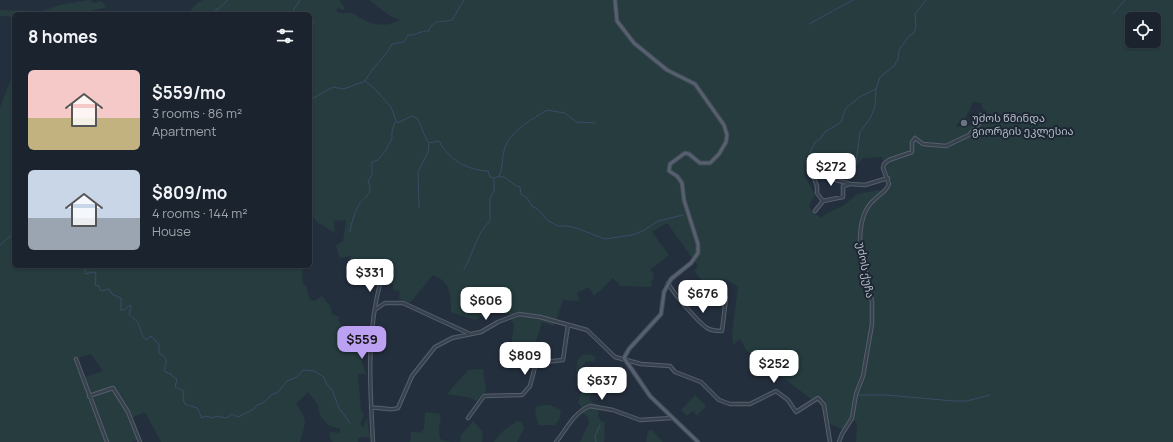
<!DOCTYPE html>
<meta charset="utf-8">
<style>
body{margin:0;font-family:Manrope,"Noto Sans Georgian",sans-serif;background:#242b36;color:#f1f3f6;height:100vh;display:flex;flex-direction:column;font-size:15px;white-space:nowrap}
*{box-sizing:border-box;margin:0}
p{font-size:13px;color:#a0a4aa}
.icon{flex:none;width:22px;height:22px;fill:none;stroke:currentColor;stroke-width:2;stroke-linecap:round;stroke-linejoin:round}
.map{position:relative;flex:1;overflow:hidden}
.details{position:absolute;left:12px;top:12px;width:300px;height:256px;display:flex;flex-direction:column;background:#1b232e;border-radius:6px;box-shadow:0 1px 3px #0004,0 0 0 1px #39404a}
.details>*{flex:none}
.fabs{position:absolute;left:1125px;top:12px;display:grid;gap:8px}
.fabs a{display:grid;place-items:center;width:36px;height:36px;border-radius:6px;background:#1b232e;box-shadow:0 1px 3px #0004,0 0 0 1px #39404a;font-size:20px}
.price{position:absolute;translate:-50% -34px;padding:0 9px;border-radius:8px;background:#fff;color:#222;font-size:13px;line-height:26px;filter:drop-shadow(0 1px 2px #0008)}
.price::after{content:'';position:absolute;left:50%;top:24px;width:12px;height:9px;margin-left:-6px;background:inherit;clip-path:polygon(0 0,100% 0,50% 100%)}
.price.on{background:#bca0f2;color:#111}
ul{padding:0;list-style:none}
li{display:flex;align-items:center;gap:12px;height:100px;padding:0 16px}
li span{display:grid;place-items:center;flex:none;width:112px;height:80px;border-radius:6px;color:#555}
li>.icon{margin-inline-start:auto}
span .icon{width:48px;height:48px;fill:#fffc;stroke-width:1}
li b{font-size:17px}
h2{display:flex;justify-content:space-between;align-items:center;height:48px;padding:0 16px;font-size:17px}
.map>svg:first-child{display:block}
</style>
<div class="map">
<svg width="1173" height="442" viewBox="0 0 1173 442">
<rect width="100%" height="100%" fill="#242f3e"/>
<path fill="#263c3f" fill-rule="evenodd" d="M89,0L94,3L101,1L107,7L77,14H14V17L0,16V10L43,11L60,5Z
M203,0H339L345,8L343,10L338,8L336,10C341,16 345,12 352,13C370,23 379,30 400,20L390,16L369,0H1173V442H856L857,423L851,419L843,430L826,422L821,403L814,401L746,350L740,339L733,345L732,334L738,286L724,279H719L717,291L711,292L694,271L698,266L667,223L652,232L669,255L650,270L654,273L651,287L620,286L613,278L594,296L589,287L577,293L580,301L563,300L554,326L542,322L534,348H541L537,361L509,362L514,325L504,303L475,320L451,312C451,295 451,282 433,275L410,303L399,299L400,291L393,290V284L379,275L372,279L361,276L364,260L356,259L352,280L347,279L351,256L340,258L336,246L343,241L346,220L334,221L335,233L317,222L310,213V14H190V11L197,3ZM1132,19H1154V41H1132ZM973,102L982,103V108L986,110V114L978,116L970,125L957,127L956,125L965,120ZM882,157L889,184L886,189L857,194L843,206L827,213L821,218L811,210L809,205L815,195L805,176L804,165L808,159L826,169L856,167L863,158Z
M12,77L14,78V266H302L303,284L306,286L310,300L314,301L322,296L330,306L332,314L339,317L338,319L347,336L356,344L366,374H358L361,411L364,415L360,424L363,427L367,418L370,437L358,438V442H333L330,438V432L340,433V429L328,425L320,416L318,405L308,392L296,404C309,421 305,423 300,442H161L145,412L129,419L137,440L131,442H0V107ZM91,354L103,371L82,378L76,367L75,359Z
M584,354L593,355L596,358L594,361L586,362L582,366L583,372L590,378L592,392L589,398L593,403L600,405L598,415L601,421L605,422L604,442H580L589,423L588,417L581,412V406L578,403L584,381L576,370L578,359Z
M483,369L486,392L482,394L477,401L471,398L447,394L468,370Z
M695,395L706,406L697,416L693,411L687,416L681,410Z
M550,405L561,410L559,420L555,425H538L535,410L537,406Z
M425,412L441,414L439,430L440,439L452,442H410L411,431L420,433L424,429Z
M473,421L483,432L482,442H460L461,435Z
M517,421L522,422L524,428L517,442H494L503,431Z
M652,430L663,442H646L648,431Z"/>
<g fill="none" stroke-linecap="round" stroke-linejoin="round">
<path stroke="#394c67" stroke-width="1" d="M210,14L218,9L228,0
M291,14L300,0
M1113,14L1125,0
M809,24L853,0
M310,28L314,22
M365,81C373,66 385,58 392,44L404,42L408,35C416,36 421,30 429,31C433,18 442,23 452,20L464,0
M310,100L333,87L344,89L365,81L374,88L391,107L397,123L412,116L417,118C422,126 423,135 429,143L439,141C449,160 467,170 488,171L490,177L494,178L499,176C504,166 501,153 507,143C515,128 533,119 547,110L565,113L576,122L595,123
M810,153L815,142L821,138L825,132L841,122L846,108L861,96L876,89
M855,170L860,132L871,117L875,106L876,89L880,77L894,66L898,59L899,50L909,36L914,33L916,26L915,14L926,0
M499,176L506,178L516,186L520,187L521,194L527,198L533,207L538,209L547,220L558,226H568L579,229L605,239L632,235L643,231L658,221L683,215
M419,207L418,172L428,152L429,144
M350,232C351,224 354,215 357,208C362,196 375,197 368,181C375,173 371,170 372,162L378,160L386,150L392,138V131L395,122
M0,245L14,233
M88,266L85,270L86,274L93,272L96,273L95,285L99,286L100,290L101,291L109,289L112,294L121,298V310H124L130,305L131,307L129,315C144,324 137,330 146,340L151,336L159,344V353C172,360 163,363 165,372L171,374L172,376L177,379L175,387L184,391L183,399L185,404L197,408L202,418L206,416L213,418L216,416L226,418L232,414L238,417L254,409L257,405L265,402L271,395L278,392L287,381L297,377L303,370L314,371L324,377L326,383L332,390L339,408L350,423
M464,269C474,253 476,234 490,221V198L494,191V179
M858,395H886L954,401H967L990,395
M596,442L595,436L600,425"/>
<defs>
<path id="minor" d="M823,201L817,193V186L809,165L810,162L823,170L832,179L851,184L865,185L888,178
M815,211L823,201L843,197V186L850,184
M668,283C673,293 697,321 707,328C712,331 716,331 722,331L726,298
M376,309L385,303H403L470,334
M76,359L107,442
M89,396L113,388L128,412L140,442
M371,408C380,406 390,412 398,408L412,376L435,347L452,338L481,332L498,322L519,314L540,317L587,330L615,357L641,364L670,366L675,372L701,382L719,400L730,404H750L776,391L788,400L796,412L818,398L824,405L830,442
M468,418L484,396L522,395L530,386L536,363L563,360L568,325
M373,442C370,387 366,334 381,280
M556,442C567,429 573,413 590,406L613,410L640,420L672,418
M839,442L842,434L852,418L856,394L863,376L872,324V302L860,242C860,227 862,210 874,200C880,194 886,192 889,184L883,168L884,164L889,160L912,152V142L915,138L923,144L946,146L969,135L982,120L981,115"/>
<path id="major" d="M615,0L617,21L634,43L667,70L695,84L724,125L727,135L726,142L719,154L710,163H700L689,154L685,153L670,164L669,171L677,176L682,183L684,200L698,244V253L691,263L671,279L664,292L661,314L629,349L624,358L650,396L698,442"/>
</defs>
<use href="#minor" stroke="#565f6c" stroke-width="4.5"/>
<use href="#major" stroke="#414a57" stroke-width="5"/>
<use href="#minor" stroke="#38414e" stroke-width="2.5"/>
<use href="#major" stroke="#56606e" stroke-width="3"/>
</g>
<circle fill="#6b7280" stroke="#1d2633" stroke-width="1.5" cx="964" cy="123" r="4"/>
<g text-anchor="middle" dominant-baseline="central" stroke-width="4" stroke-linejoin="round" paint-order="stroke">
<g font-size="11" fill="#b4bcc9" stroke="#1d2633" text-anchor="start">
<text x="972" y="117">უძოს წმინდა<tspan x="972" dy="13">გიორგის ეკლესია</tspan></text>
</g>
<g font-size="11" fill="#b4bcc9" stroke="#1d2633">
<text transform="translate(866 270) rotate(80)">უძოს ქუჩა</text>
</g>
</g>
</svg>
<div class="fabs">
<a><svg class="icon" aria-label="locate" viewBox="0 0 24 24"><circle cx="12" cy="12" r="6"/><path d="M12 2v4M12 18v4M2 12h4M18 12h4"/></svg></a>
</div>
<b class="price" style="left:831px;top:187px">$272</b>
<b class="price" style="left:370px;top:293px">$331</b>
<b class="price" style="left:703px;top:314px">$676</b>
<b class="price" style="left:486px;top:321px">$606</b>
<b class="price on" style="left:362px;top:360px">$559</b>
<b class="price" style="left:525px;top:376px">$809</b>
<b class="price" style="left:774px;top:384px">$252</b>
<b class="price" style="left:602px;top:401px">$637</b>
<section class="details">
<h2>8 homes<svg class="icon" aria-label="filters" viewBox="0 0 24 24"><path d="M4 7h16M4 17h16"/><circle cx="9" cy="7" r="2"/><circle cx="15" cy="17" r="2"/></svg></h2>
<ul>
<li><span style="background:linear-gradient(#f6c9c9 60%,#c2b280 0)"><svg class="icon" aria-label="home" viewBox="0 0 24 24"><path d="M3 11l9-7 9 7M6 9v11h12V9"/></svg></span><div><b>$559/mo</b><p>3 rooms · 86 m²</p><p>Apartment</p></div></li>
<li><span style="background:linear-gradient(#c9d6e8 60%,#9aa5b1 0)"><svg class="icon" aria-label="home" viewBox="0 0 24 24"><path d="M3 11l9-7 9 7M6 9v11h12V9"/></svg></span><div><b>$809/mo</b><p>4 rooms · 144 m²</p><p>House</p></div></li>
</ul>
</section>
</div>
